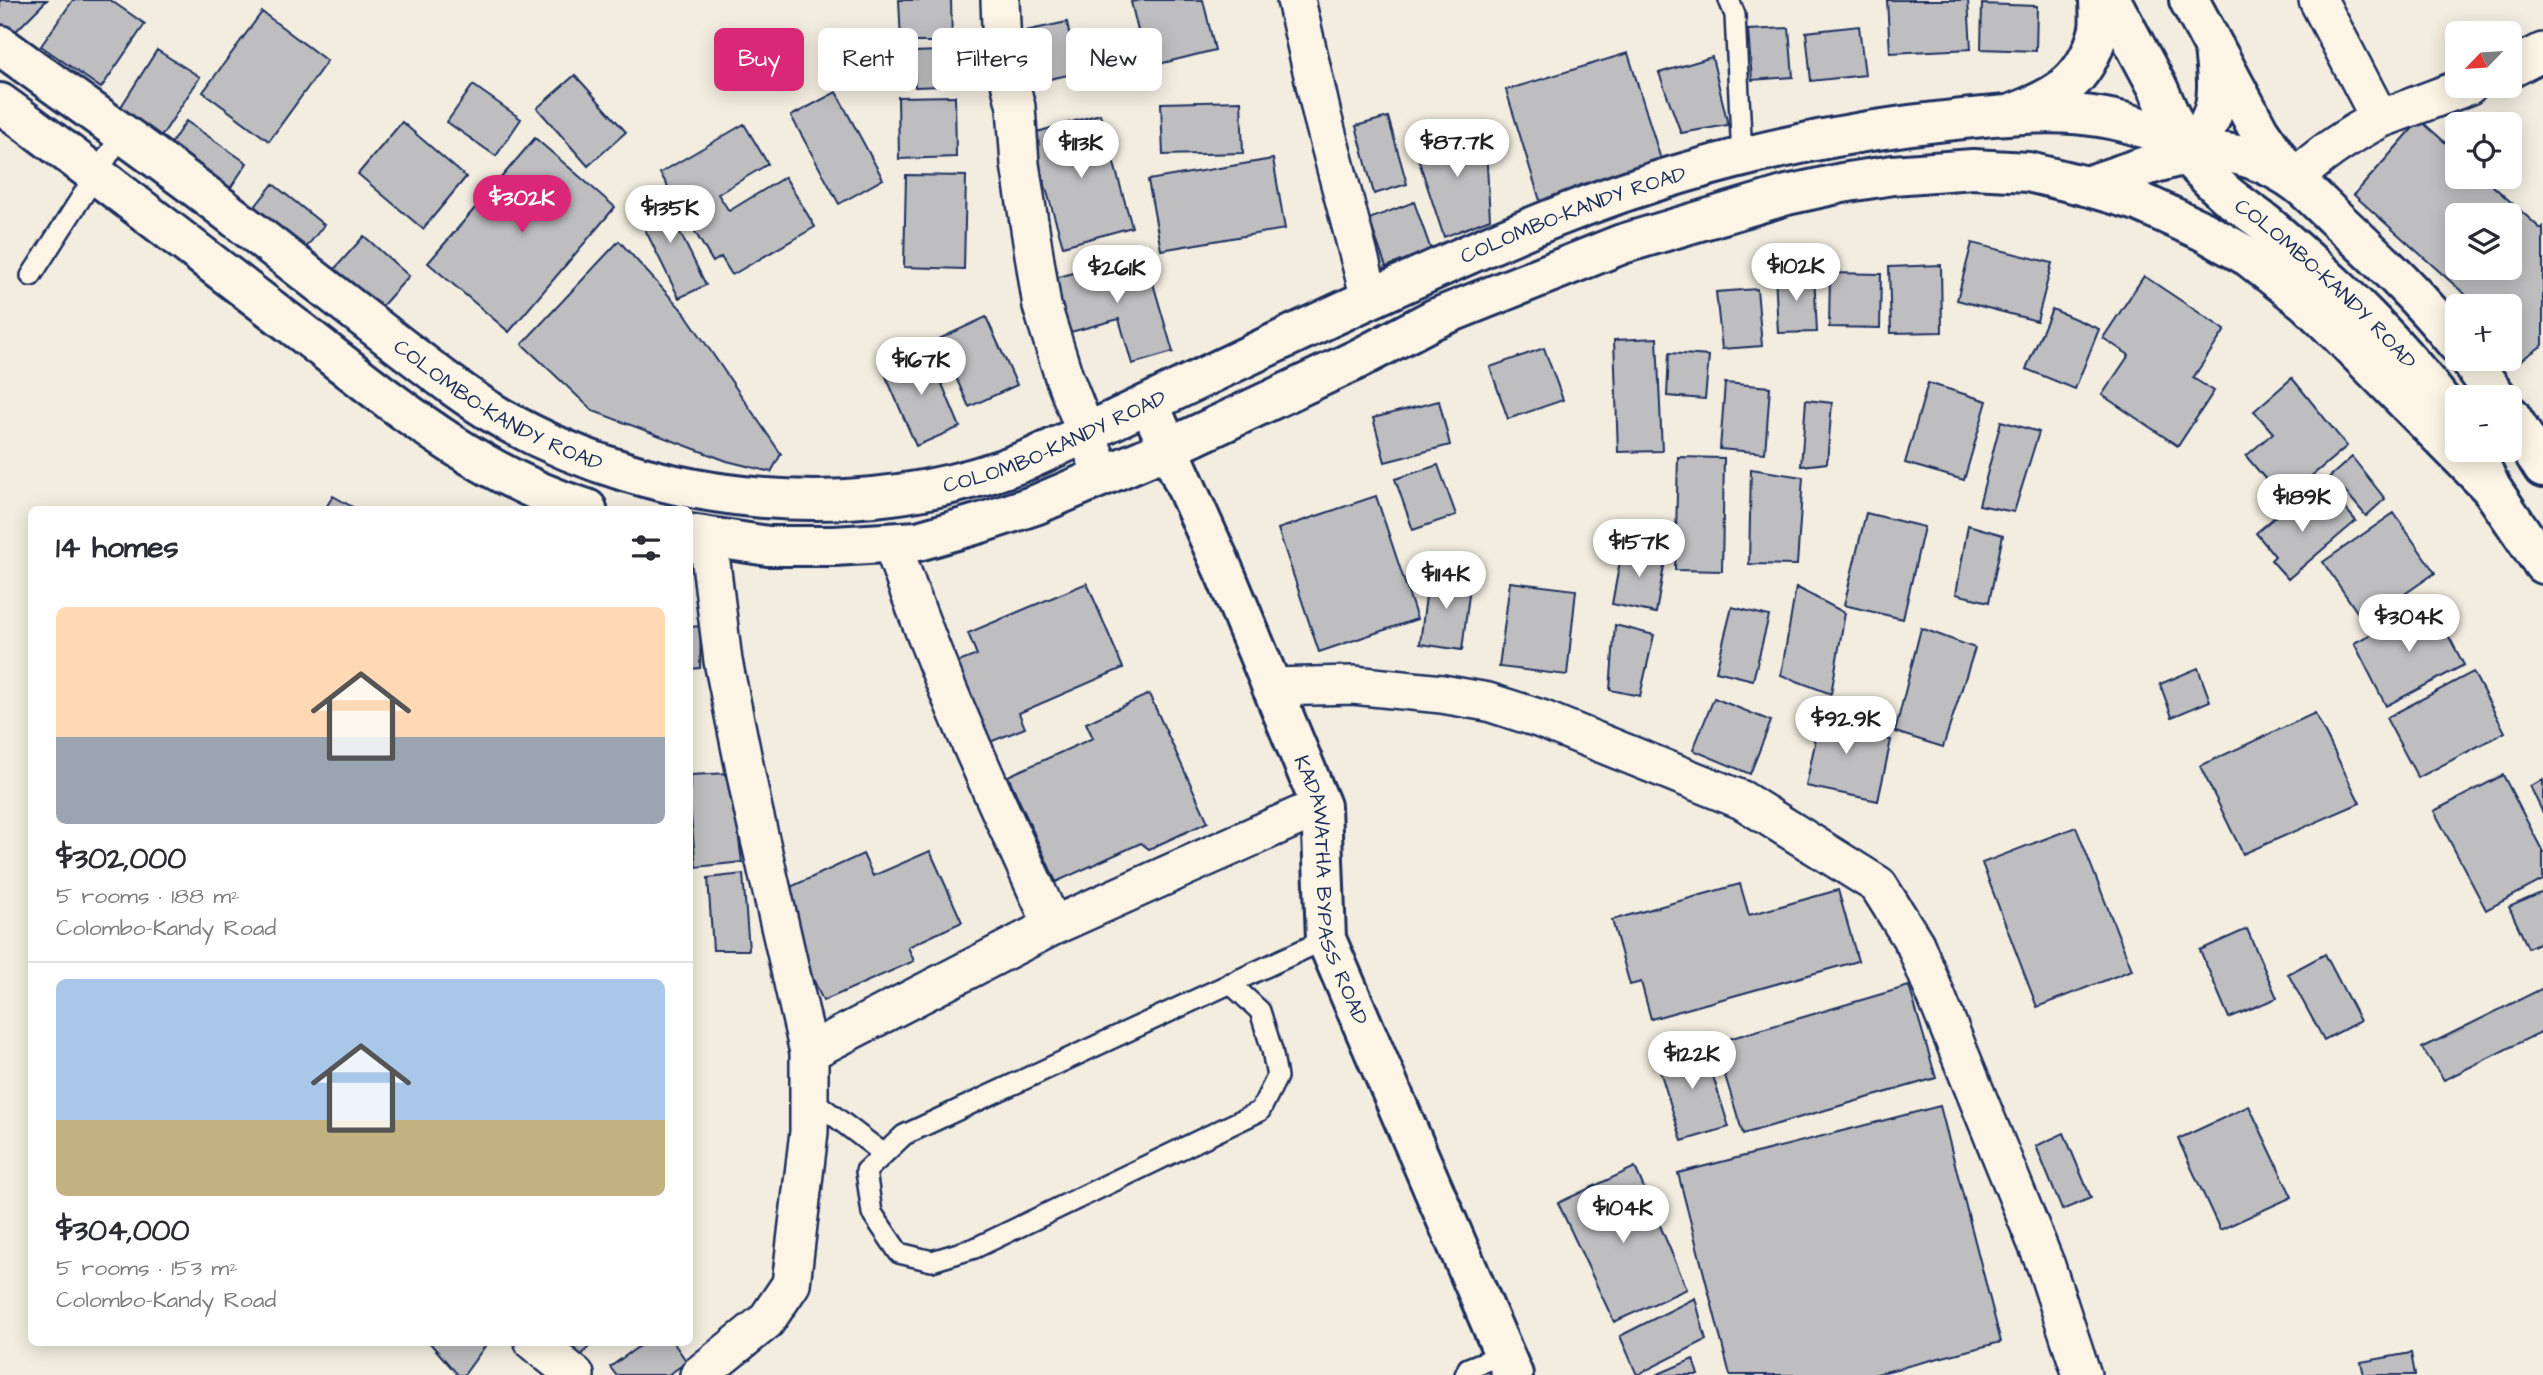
<!DOCTYPE html>
<meta charset="utf-8">
<style>
body{margin:0;font-family:"Architects Daughter",sans-serif;background:#f7f7f7;color:#2b2b33;height:100vh;display:flex;flex-direction:column;font-size:26px;white-space:nowrap}
*{box-sizing:border-box;margin:0}
p{font-size:23px;color:#7c7c81}
.icon{flex:none;width:38px;height:38px;fill:none;stroke:currentColor;stroke-width:2;stroke-linecap:round;stroke-linejoin:round}
.map{position:relative;flex:1;overflow:hidden}
.side{position:absolute;left:28px;top:506px;width:665px;height:840px;display:flex;flex-direction:column;background:#fff;border-radius:10px;box-shadow:0 4px 18px #0003}
.side>*{flex:none}
.hud{position:absolute;left:714px;top:28px;width:665px;height:63px;display:flex;gap:14px}
.needle{width:46px;rotate:245deg}
.tools{position:absolute;left:2445px;top:21px;display:grid;gap:14px}
.tools a{display:grid;place-items:center;width:77px;height:77px;border-radius:10px;background:#fff;box-shadow:0 4px 18px #0003;font-size:35px}
.price{position:absolute;translate:-50% -60px;padding:0 16px;border-radius:24px;background:#fff;color:#222;font-size:23px;line-height:46px;filter:drop-shadow(0 2px 4px #0008)}
.price::after{content:'';position:absolute;left:50%;top:42px;width:21px;height:16px;margin-left:-10px;background:inherit;clip-path:polygon(0 0,100% 0,50% 100%)}
.price.selected{background:#db2777;color:#fff}
ul{padding:0;list-style:none}
li{display:grid;align-content:center;gap:14px;height:371px;padding:0 28px}
li+li{border-top:2px solid #e1e1e2}
li span{display:grid;place-items:center;height:217px;border-radius:10px;color:#555}
li>.icon{margin-inline-start:auto}
span .icon{width:126px;height:126px;fill:#fffc;stroke-width:1}
li b{font-size:30px}
h2{display:flex;justify-content:space-between;align-items:center;height:84px;padding:0 28px;font-size:30px}
.chip{padding:0 24px;border-radius:10px;background:#fff;box-shadow:0 4px 18px #0003;font-size:24px;line-height:63px}
.chip.selected{background:#db2777;color:#fff}
.map>svg:first-child{display:block}
</style>
<div class="map">
<svg width="2543" height="1375" viewBox="0 0 2543 1375">
<rect width="100%" height="100%" fill="#f3ede0"/>
<filter id="ink" filterUnits="userSpaceOnUse"><feTurbulence type="fractalNoise" baseFrequency=".0143" numOctaves="2"/><feDisplacementMap in="SourceGraphic" scale="14" xChannelSelector="R" yChannelSelector="G"/><feConvolveMatrix kernelMatrix="1 2 1 2 8 2 1 2 1" color-interpolation-filters="sRGB"/></filter>
<g filter="url(#ink)">
<path fill="#bebec0" stroke="#1b2f5e" stroke-width="2" fill-rule="evenodd" d="M0,0H47L12,35L0,24Z
M73,0H110L145,24L101,88L41,46Z
M899,0H951L952,42H901Z
M1141,0H1203L1215,50L1147,67L1131,2Z
M1887,0H1968L1971,49L1890,53Z
M1982,4L2037,6L2036,51L1981,49Z
M262,12L327,61L269,141L203,92Z
M1067,22L1077,73L1036,82L1025,31Z
M1859,26L1865,75L1811,81L1806,32Z
M1789,28L1793,77L1752,80L1748,30Z
M157,50L200,77L161,137L119,110Z
M967,50L968,85L915,87L914,52Z
M1628,53L1663,166L1541,204L1506,90Z
M1712,57L1728,125L1681,133L1659,73Z
M575,75L626,132L588,166L537,108Z
M473,85L521,119L496,156L447,122Z
M836,92L883,179L839,204L791,116Z
M955,96L956,157L899,159L898,97Z
M1241,101L1243,153L1163,155L1161,103Z
M1100,114L1132,227L1063,246L1030,134Z
M1388,117L1407,184L1374,194L1356,126Z
M2420,120L2457,153V177H2483L2541,229L2543,227V345L2518,362L2510,350V306H2478L2354,195ZM2457,215H2510V268H2457Z
M186,121L247,163L225,196L164,154Z
M402,122L466,177L423,229L358,174Z
M744,124L768,164L718,194L729,211L785,177L815,227L732,275L721,257L713,262L660,173Z
M1485,130L1490,219L1444,237L1413,143Z
M535,138L615,207L509,332L428,263Z
M1273,159L1285,229L1161,250L1148,180Z
M906,175L966,176L964,269L904,267Z
M273,184L324,225L297,259L246,218Z
M660,192L706,285L679,298L633,205Z
M1414,202L1431,250L1386,267L1369,219Z
M364,236L409,276L374,315L330,274Z
M619,241L684,312L781,454L771,472L727,461L593,411L522,344Z
M1972,243L2052,263L2037,321L1957,300Z
M1137,255L1138,258L1145,256L1173,352L1132,364L1119,319L1067,333L1052,279Z
M1941,265L1942,332L1891,333L1889,267Z
M1814,273L1817,332L1778,333L1775,274Z
M1830,273L1881,274L1880,328L1829,327Z
M2144,276L2225,330L2193,378L2214,391L2178,446L2102,395L2129,355L2103,338Z
M1757,289L1762,346L1722,349L1716,292Z
M2052,309L2099,329L2075,389L2026,369Z
M986,317L1017,385L969,407L939,339Z
M1657,338L1662,451L1618,452L1614,340Z
M927,348L960,427L916,446L882,367Z
M1544,348L1563,400L1508,419L1490,367Z
M1669,353L1709,356L1705,399L1667,396Z
M2292,378L2347,446L2283,500L2246,456L2273,433L2254,411Z
M1725,383L1770,387L1765,453L1720,449Z
M1928,383L1987,401L1964,480L1905,463Z
M1806,400L1832,403L1827,463L1801,466Z
M1439,401L1450,445L1385,462L1373,418Z
M2001,421L2039,432L2014,512L1979,505Z
M1678,457L1724,458L1722,571L1675,570Z
M2352,457L2385,499L2366,516L2345,491L2329,504L2316,489Z
M1438,465L1456,515L1413,530L1395,479Z
M1751,469L1803,477L1797,565L1749,564Z
M2302,494L2321,517L2340,502L2356,521L2288,579L2271,560L2275,556L2256,533Z
M333,496L356,509H325Z
M1376,496L1417,619L1319,652L1278,529Z
M1866,513L1924,527L1903,619L1844,605Z
M2394,513L2435,573L2364,622L2323,562Z
M1968,525L2003,535L1989,602L1956,594Z
M1623,545L1666,554L1656,613L1612,604Z
M1429,572L1471,578L1462,650L1420,644Z
M1510,582L1576,590L1567,675L1499,667Z
M1087,583L1123,668L1019,713L1025,728L990,742L956,663L977,655L968,633Z
M1796,587L1845,613L1831,694L1781,675Z
M2431,603L2464,665L2386,706L2354,643Z
M1732,607L1769,616L1753,680L1716,671Z
M1615,625L1654,635L1640,696L1610,690Z
M701,626L700,668L690,669V627Z
M1921,628L1975,648L1943,747L1895,732Z
M2198,668L2210,701L2172,717L2160,684Z
M2473,672L2505,732L2418,778L2386,718Z
M1149,694L1208,822L1149,849L1141,843L1056,882L1008,776L1093,738L1086,723Z
M1714,698L1771,721L1750,774L1693,750Z
M1849,704L1860,734L1891,740L1878,801L1806,786L1815,743L1806,718Z
M2315,713L2360,803L2243,854L2200,766Z
M730,773L742,862L696,867L690,807V775Z
M2503,775L2543,852V880L2486,910L2434,811Z
M2543,780V813L2530,786Z
M2076,827L2132,970L2037,1007L1982,863Z
M930,851L962,922L908,947L914,961L823,1001L775,894L863,854L873,876Z
M743,874L749,950H713L708,878Z
M1740,884L1749,915L1838,890L1858,961L1651,1019L1641,982L1630,985L1612,920Z
M2543,892V941L2528,948L2509,907Z
M2247,929L2277,998L2229,1018L2200,950Z
M2325,954L2360,1021L2324,1040L2288,974Z
M1909,986L1936,1078L1743,1134L1715,1043Z
M2543,988V1031L2444,1080L2422,1048Z
M1702,1041L1729,1127L1682,1141L1655,1055Z
M1940,1106L2001,1342L1873,1375H1730L1678,1173Z
M2249,1106L2292,1197L2220,1230L2178,1139Z
M2064,1133L2091,1198L2062,1210L2036,1146Z
M1635,1167L1687,1289L1614,1322L1558,1203Z
M1695,1298L1706,1340L1637,1375L1620,1336Z
M429,1342H488L464,1375H458Z
M564,1342H593L581,1356Z
M645,1342H673L687,1362L668,1375H616L610,1367Z
M2411,1353L2415,1375H2364L2361,1362Z
M1693,1359L1698,1375H1656Z"/>
<g fill="none" stroke-linecap="round" stroke-linejoin="round">
<defs>
<path id="service" d="M1729,0L1735,15L1742,157
M31,276L122,134
M1230,983L1260,1011L1272,1050L1277,1077L1260,1111L975,1248L932,1261L899,1253L872,1213L866,1171L904,1135L1326,939
M809,1097L884,1154
M1465,1375L1468,1368L1504,1354"/>
<path id="minor" d="M1000,0L1002,50L1016,107L1020,164L1042,306L1064,377L1103,476
M1296,0L1322,115L1370,298
M2510,69L2543,52
M2380,119L2468,86
M2293,180C2320,154 2347,136 2380,119L2318,0
M892,543C937,674 995,800 1053,926
M1271,687L1353,685L1442,694L1488,702L1541,719L1742,800L1878,885L1915,944L2046,1266L2082,1375
M809,1052L1053,926L1321,806
M534,1342L575,1375
M699,1375L766,1321L791,1284L809,1132V1052L753,809L723,661L708,538"/>
<g id="tertiary">
<path id="s1" d="M1149,404L1226,576L1321,806L1326,939L1513,1375"/>
</g>
<path id="primary" d="M2111,0L2158,88L2187,154C2220,114 2220,99 2214,49
M2189,0L2259,131L2293,180
M2014,113C2057,97 2085,81 2098,33C2101,23 2099,10 2099,0"/>
<g id="trunk">
<path id="s2" d="M0,45C79,103 161,159 238,220C290,261 343,302 396,343C430,369 464,396 501,418C660,508 860,527 1030,459C1163,398 1293,332 1427,273C1510,235 1596,198 1684,173C1773,147 1862,129 1954,120C2018,113 2084,106 2146,129C2181,142 2200,172 2227,195C2240,206 2254,214 2266,224C2336,284 2404,347 2457,423"/>
<path d="M0,103C102,177 200,255 300,331C388,399 478,476 587,509"/>
<path d="M2086,186C2125,174 2176,152 2215,152C2242,153 2268,164 2290,178C2306,188 2320,204 2334,217C2377,257 2420,298 2457,344"/>
<path d="M2469,359L2497,397"/>
<path d="M2510,415L2543,468"/>
<path d="M2481,466L2491,488L2543,564"/>
<path d="M690,534L768,546H834L918,541L981,523L1035,505L1169,448L1356,360L1434,319L1622,244L1787,195L1842,183L1893,175L1973,169L2028,172L2086,186L2140,202L2203,231L2249,257L2306,302L2340,335L2491,488"/>
</g>
</defs>
<use href="#service" stroke="#1b2f5e" stroke-width="24"/>
<use href="#minor" stroke="#1b2f5e" stroke-width="42"/>
<use href="#tertiary" stroke="#1b2f5e" stroke-width="44"/>
<use href="#primary" stroke="#1b2f5e" stroke-width="44"/>
<use href="#trunk" stroke="#1b2f5e" stroke-width="44"/>
<use href="#service" stroke="#fcf5e5" stroke-width="19"/>
<use href="#minor" stroke="#fcf5e5" stroke-width="37"/>
<use href="#tertiary" stroke="#fcf5e5" stroke-width="38"/>
<use href="#primary" stroke="#fcf5e5" stroke-width="38"/>
<use href="#trunk" stroke="#fcf5e5" stroke-width="38"/>
</g>
</g>
<g text-anchor="middle" dominant-baseline="central" stroke-width="5" stroke-linejoin="round" paint-order="stroke">
<g font-size="21" fill="#1b2f5e" stroke="#fcf5e5">
<text stroke="none"><textPath href="#s2" startOffset="1769">COLOMBO-KANDY ROAD</textPath></text>
<text stroke="none"><textPath href="#s2" startOffset="2595">COLOMBO-KANDY ROAD</textPath></text>
<text stroke="none"><textPath href="#s2" startOffset="616">COLOMBO-KANDY ROAD</textPath></text>
<text stroke="none"><textPath href="#s2" startOffset="1202">COLOMBO-KANDY ROAD</textPath></text>
<text stroke="none"><textPath href="#s1" startOffset="523">KADAWATHA BYPASS ROAD</textPath></text>
</g>
</g>
</svg>
<div class="tools">
<a><svg class="needle" viewBox="-14 -14 28 28"><path d="M0-13l5 13h-10z" fill="#e53935"/><path d="M0 13l5-13h-10z" fill="#7c7c81"/></svg></a>
<a><svg class="icon" aria-label="locate" viewBox="0 0 24 24"><circle cx="12" cy="12" r="6"/><path d="M12 2v4M12 18v4M2 12h4M18 12h4"/></svg></a>
<a><svg class="icon" aria-label="layers" viewBox="0 0 24 24"><path d="M12 4l9 5-9 5-9-5zM3 14l9 5 9-5"/></svg></a>
<a>+</a>
<a>−</a>
</div>
<b class="price" style="left:1457px;top:179px">$87.7K</b>
<b class="price" style="left:1081px;top:180px">$113K</b>
<b class="price selected" style="left:522px;top:235px">$302K</b>
<b class="price" style="left:670px;top:245px">$135K</b>
<b class="price" style="left:1796px;top:303px">$102K</b>
<b class="price" style="left:1117px;top:305px">$261K</b>
<b class="price" style="left:921px;top:397px">$167K</b>
<b class="price" style="left:2302px;top:534px">$189K</b>
<b class="price" style="left:1639px;top:579px">$157K</b>
<b class="price" style="left:1446px;top:611px">$114K</b>
<b class="price" style="left:2409px;top:654px">$304K</b>
<b class="price" style="left:1846px;top:756px">$92.9K</b>
<b class="price" style="left:1692px;top:1091px">$122K</b>
<b class="price" style="left:1623px;top:1245px">$104K</b>
<div class="hud">
<a class="chip selected">Buy</a>
<a class="chip">Rent</a>
<a class="chip">Filters</a>
<a class="chip">New</a>
</div>
<section class="side">
<h2>14 homes<svg class="icon" aria-label="filters" viewBox="0 0 24 24"><path d="M4 7h16M4 17h16"/><circle cx="9" cy="7" r="2"/><circle cx="15" cy="17" r="2"/></svg></h2>
<ul>
<li><span style="background:linear-gradient(#ffd9b3 60%,#9aa5b1 0)"><svg class="icon" aria-label="home" viewBox="0 0 24 24"><path d="M3 11l9-7 9 7M6 9v11h12V9"/></svg></span><div><b>$302,000</b><p>5 rooms · 188 m²</p><p>Colombo-Kandy Road</p></div></li>
<li><span style="background:linear-gradient(#a9c7e8 65%,#c2b280 0)"><svg class="icon" aria-label="home" viewBox="0 0 24 24"><path d="M3 11l9-7 9 7M6 9v11h12V9"/></svg></span><div><b>$304,000</b><p>5 rooms · 153 m²</p><p>Colombo-Kandy Road</p></div></li>
</ul>
</section>
</div>
